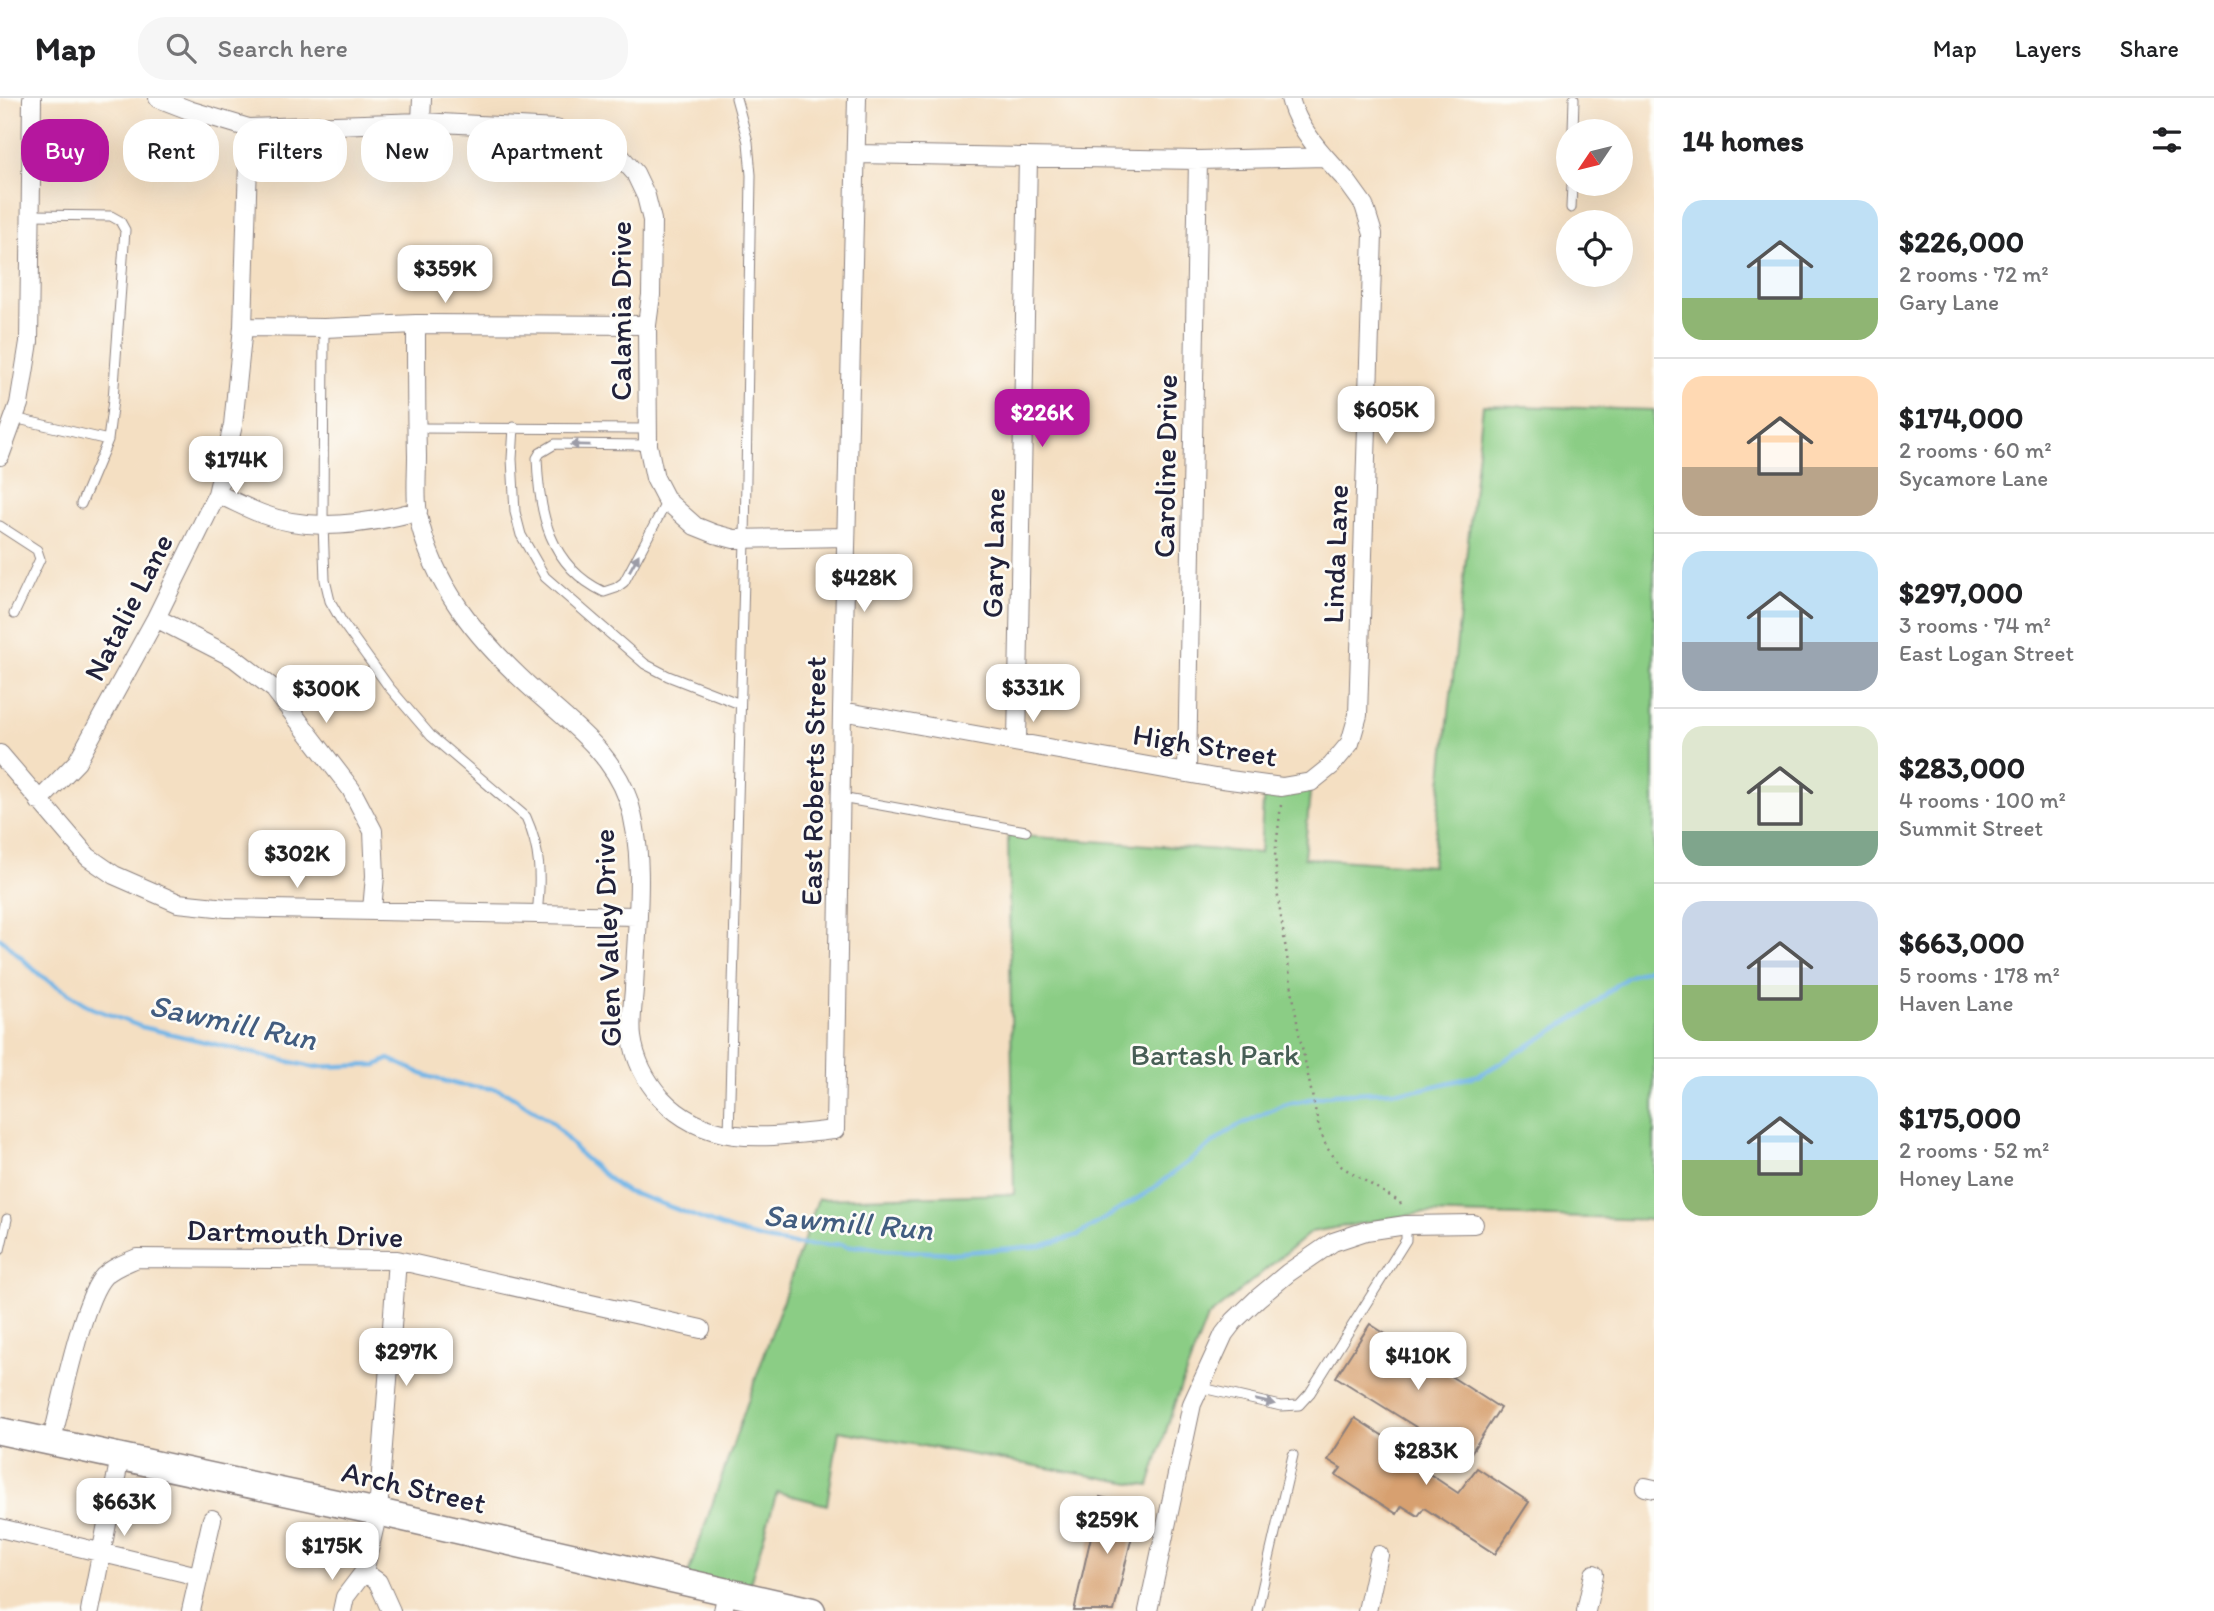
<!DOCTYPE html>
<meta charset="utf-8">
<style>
body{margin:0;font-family:Itim,sans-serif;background:#f6f6f6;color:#202124;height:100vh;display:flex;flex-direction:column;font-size:26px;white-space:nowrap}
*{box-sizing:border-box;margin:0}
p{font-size:23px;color:#757577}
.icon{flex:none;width:38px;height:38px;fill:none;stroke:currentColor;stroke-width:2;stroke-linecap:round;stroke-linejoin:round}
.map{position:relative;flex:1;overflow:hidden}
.drawer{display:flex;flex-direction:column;background:#fff;width:560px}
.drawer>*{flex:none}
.guide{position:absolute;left:21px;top:21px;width:665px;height:63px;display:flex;gap:14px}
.needle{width:46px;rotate:235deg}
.buttons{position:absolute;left:1556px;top:21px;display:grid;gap:14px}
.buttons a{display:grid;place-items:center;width:77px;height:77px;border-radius:50%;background:#fff;box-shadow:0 7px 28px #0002;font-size:35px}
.price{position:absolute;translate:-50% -60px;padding:0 16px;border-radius:14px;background:#fff;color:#222;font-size:23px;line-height:46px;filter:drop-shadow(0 2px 4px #0008)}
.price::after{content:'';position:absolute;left:50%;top:42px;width:21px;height:16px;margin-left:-10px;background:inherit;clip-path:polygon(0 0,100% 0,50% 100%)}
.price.current{background:#b5179e;color:#fff}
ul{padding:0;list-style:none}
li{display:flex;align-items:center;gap:21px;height:175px;padding:0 28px}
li+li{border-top:2px solid #e0e0e0}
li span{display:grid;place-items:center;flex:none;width:196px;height:140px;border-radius:21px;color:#555}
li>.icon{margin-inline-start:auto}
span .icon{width:84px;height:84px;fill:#fffc;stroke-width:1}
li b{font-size:30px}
h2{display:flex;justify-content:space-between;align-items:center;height:84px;padding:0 28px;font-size:30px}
.chip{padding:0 24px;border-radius:28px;background:#fff;box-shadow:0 7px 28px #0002;font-size:24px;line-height:63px}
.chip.current{background:#b5179e;color:#fff}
header{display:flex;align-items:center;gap:42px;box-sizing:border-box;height:98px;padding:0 35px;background:#fff;border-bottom:2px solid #e0e0e0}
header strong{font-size:33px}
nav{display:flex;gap:38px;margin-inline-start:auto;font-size:24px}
.search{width:490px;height:63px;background:#f6f6f6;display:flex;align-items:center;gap:18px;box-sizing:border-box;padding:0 24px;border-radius:28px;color:#757577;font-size:26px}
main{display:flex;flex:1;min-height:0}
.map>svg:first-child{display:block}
</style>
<header>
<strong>Map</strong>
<div class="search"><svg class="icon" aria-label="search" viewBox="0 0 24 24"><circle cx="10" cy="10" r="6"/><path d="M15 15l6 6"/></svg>Search here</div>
<nav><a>Map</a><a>Layers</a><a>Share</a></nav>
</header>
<main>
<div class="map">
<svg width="1654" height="1513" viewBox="0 0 1654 1513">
<rect width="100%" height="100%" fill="#fdfcf7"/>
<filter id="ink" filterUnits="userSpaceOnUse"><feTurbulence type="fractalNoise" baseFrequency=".0143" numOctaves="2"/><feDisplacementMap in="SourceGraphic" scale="14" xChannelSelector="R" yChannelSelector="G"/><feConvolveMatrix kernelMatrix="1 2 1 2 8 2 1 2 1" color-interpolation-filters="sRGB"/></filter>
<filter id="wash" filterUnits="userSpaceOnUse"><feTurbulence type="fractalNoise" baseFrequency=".00686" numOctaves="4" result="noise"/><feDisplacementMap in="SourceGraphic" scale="28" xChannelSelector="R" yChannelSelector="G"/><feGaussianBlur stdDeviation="1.57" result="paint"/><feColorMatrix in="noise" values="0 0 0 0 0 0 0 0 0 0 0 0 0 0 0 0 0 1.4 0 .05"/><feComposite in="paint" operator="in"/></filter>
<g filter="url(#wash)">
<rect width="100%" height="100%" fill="#f4dfc2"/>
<path fill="#8bcd85" stroke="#567860" stroke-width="2" d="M1483,307L1654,312V1122L1422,1115L1311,1134L1207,1220L1175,1304L1149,1388L839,1333L827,1407L777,1394L746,1499L685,1485L818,1101L1014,1096L1008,737L1260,755L1264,687L1311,684L1304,760L1432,768Z"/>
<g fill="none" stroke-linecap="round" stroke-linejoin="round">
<path stroke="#71b5e7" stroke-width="4.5" d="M0,840L40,877L92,910L142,929L312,969L377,967L389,961L427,978L459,987L497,991L509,996L552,1024L582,1058L616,1087L627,1094C703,1116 754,1155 841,1146L848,1149L861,1148L884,1152L953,1155L1041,1148L1078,1137L1148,1094L1232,1031L1282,1007L1334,996L1418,992L1480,977L1588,912L1616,887L1628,879L1648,871L1654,863"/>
</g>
<g id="blocks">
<path fill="#d7a06f" d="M1370,1226L1500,1310L1467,1361L1336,1279Z
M1355,1320L1429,1367L1425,1373L1458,1395L1477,1370L1529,1404L1495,1456L1424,1410L1418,1418L1402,1408L1397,1416L1336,1377L1341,1370L1328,1362Z
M1100,1399L1139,1409L1114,1513H1074Z"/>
</g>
</g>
<g filter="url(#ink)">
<use href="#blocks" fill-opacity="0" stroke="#8b807e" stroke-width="2"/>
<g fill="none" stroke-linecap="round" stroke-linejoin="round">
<defs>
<path id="lane" d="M1573,33L1574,0
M1571,110L1572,86
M324,230L323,426L325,482L330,503L342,524L389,589L431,638L526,719C541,752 541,781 537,816
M14,320L108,342L113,302L125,132L120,123L111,118L31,117
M514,329L512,361L515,414L521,437L545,479L645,566L668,578L740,606
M417,330L648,331
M648,347L555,346L540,355L537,360C539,415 549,468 604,494L616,490L624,484L667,403
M81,406L108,342
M0,428L37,452L40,461L14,516
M841,700L1026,733
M729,1036L745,442L751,77L748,44L736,0
M0,1152L7,1121
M1198,1289L1281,1308L1299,1307L1310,1295L1406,1142V1127
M1257,1513L1293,1357"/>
<path id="street" d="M158,0L189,12L249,30L421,24L556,31L584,39L621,59L635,75L646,98L652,122L651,197L647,227L648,347L655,380L667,403L695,428L715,436L734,441L846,439
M1290,0C1295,22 1310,42 1325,59
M421,24L422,0
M416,226C416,270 416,314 417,358C417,377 415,398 418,417C432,486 477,540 528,587C565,621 611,652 628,701C647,760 636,830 634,891C633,906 630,924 632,939C635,962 646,983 661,1000C709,1052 773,1038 835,1032L842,613L857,0
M243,229L324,230L416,226L647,227
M0,358L19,306L29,244L32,0
M217,396C232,402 246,410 262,416C311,435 368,426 418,413
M156,520L234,560L274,591L351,691L373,733L375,778L372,812
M842,613L1215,680L1282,689L1311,684L1331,668L1350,645L1358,617L1373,136L1364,107L1346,82L1325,59L1198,62L856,56
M1017,643L1028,59
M0,656L88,759L114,777L178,805L226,810L636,818
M1187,674L1198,62
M39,703L77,664L156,520L217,396L233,327L243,229L249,30
M51,1345C61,1309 82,1201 104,1178C113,1169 126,1165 137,1160L397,1162L701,1231
M1645,1389L1654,1391
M0,1430L198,1478
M364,1474L378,1484L391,1513
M90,1513L120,1359
M191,1513L212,1421
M342,1513L345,1499L364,1474L378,1414L397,1162
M723,1513L727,1495
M1148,1513L1192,1306L1224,1236L1234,1223L1258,1200L1288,1175L1333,1144L1366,1133L1406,1127L1474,1126
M1367,1513L1379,1457
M1586,1513L1594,1476"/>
<path id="secondary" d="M0,1333L378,1414L812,1513"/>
</defs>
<use href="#lane" stroke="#8b807e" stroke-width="11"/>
<use href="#street" stroke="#8b807e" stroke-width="20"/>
<use href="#secondary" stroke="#8b807e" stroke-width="29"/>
<path stroke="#8b807e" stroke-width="2.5" stroke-dasharray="2 5" stroke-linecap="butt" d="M1281,707L1275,758L1278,800L1298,930L1319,1030L1327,1050L1342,1069L1400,1104L1402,1111"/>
<use href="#lane" stroke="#fff" stroke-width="9"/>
<use href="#street" stroke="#fff" stroke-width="18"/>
<use href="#secondary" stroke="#fff" stroke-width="26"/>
</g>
<defs><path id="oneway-solid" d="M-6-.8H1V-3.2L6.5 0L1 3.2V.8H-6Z" transform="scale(1.75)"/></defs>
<g fill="#9c9ca7">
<use href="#oneway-solid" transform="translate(580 347) rotate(-179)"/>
<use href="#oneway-solid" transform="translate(634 465) rotate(-61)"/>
<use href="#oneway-solid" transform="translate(1265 1304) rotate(13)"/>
</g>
</g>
<g text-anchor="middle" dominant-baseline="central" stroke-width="5" stroke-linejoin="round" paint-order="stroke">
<g font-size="30" fill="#22223b" stroke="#fdfcf7">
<text transform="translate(620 213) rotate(-90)">Calamia Drive</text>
<text transform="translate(1165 368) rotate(-89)">Caroline Drive</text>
<text transform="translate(993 455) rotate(-89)">Gary Lane</text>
<text transform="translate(1335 456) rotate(-88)">Linda Lane</text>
<text transform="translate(128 509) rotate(-63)">Natalie Lane</text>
<text transform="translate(1205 647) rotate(9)">High Street</text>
<text transform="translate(813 683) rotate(-89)">East Roberts Street</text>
<text transform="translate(607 840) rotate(-92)">Glen Valley Drive</text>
<text transform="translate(295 1135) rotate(2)">Dartmouth Drive</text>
<text transform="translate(414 1389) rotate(13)">Arch Street</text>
</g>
<g font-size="30" fill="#475e55" stroke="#fdfcf7">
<text x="1215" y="956">Bartash Park</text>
</g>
<g font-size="32" font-style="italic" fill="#425d80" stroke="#fdfcf7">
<text transform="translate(233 924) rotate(12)">Sawmill Run</text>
<text transform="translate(848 1124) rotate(5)">Sawmill Run</text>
</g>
</g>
</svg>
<div class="buttons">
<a><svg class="needle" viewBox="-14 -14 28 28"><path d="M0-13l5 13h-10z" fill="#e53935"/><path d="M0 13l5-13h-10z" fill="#757577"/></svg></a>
<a><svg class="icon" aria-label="locate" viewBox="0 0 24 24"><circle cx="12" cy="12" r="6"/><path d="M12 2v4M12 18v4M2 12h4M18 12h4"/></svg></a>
</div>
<b class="price" style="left:445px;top:207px">$359K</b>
<b class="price" style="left:1386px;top:348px">$605K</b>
<b class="price current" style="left:1042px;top:351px">$226K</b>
<b class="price" style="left:236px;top:398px">$174K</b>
<b class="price" style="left:864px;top:516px">$428K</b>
<b class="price" style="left:1033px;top:626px">$331K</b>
<b class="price" style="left:326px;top:627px">$300K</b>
<b class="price" style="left:297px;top:792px">$302K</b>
<b class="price" style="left:406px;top:1290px">$297K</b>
<b class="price" style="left:1418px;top:1294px">$410K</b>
<b class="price" style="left:1426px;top:1389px">$283K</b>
<b class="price" style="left:124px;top:1440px">$663K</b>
<b class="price" style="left:1107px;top:1458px">$259K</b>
<b class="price" style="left:332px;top:1484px">$175K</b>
<div class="guide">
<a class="chip current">Buy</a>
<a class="chip">Rent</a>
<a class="chip">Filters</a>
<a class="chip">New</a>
<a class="chip">Apartment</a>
</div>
</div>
<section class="drawer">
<h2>14 homes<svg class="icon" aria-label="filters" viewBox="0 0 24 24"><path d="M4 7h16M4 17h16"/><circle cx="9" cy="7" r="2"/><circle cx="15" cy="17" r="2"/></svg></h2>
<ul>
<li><span style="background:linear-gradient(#bfe0f5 70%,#8fb573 0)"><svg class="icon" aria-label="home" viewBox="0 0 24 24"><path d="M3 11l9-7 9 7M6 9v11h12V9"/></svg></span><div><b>$226,000</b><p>2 rooms · 72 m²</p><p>Gary Lane</p></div></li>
<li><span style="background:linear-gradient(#ffd9b3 65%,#b9a48a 0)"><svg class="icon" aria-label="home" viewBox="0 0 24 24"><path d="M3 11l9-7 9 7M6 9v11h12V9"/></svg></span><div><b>$174,000</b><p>2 rooms · 60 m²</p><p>Sycamore Lane</p></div></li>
<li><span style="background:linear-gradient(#bfe0f5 65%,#9aa5b1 0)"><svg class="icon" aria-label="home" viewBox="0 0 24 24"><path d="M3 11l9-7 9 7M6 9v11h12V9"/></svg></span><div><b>$297,000</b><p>3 rooms · 74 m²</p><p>East Logan Street</p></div></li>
<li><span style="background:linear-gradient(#dfe7d0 75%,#7fa58c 0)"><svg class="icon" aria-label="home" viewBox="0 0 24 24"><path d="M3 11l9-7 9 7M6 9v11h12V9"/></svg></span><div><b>$283,000</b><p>4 rooms · 100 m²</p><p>Summit Street</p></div></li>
<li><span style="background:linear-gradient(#c9d6e8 60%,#8fb573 0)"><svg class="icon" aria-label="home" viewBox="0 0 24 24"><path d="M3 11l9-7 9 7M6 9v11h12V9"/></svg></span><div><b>$663,000</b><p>5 rooms · 178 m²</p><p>Haven Lane</p></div></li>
<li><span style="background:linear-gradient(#bfe0f5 60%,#8fb573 0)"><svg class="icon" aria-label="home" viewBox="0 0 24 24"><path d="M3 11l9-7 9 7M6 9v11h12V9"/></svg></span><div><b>$175,000</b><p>2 rooms · 52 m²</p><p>Honey Lane</p></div></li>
</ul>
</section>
</main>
